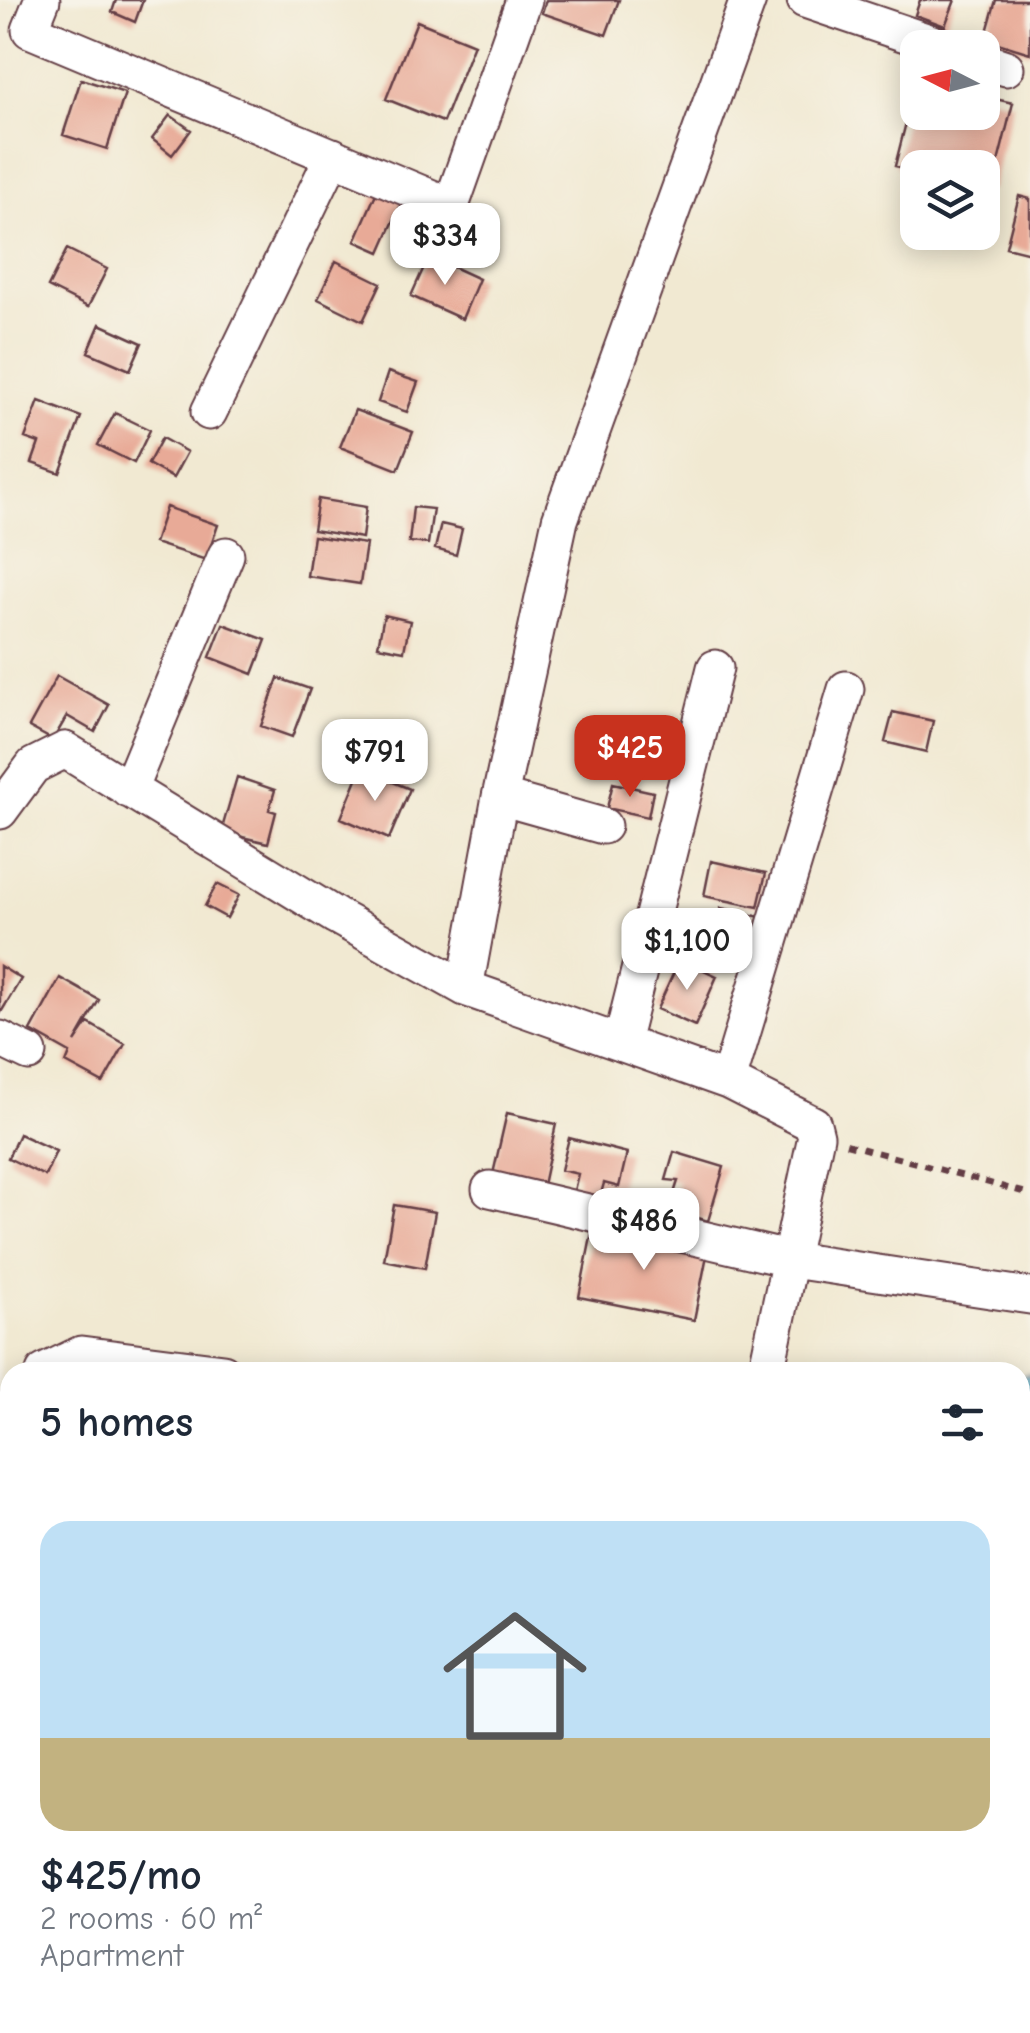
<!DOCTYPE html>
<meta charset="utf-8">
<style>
body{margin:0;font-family:"Comic Neue",sans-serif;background:#f6f6f7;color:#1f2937;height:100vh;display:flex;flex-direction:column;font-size:38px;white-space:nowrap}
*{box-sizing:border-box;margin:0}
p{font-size:32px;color:#747a83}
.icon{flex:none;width:55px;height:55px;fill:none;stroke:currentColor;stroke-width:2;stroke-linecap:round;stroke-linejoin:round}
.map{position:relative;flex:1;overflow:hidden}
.drawer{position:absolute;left:0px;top:1362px;width:1030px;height:672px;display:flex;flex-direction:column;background:#fff;border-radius:30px 30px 0 0;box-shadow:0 5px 25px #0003}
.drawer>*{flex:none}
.needle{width:65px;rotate:276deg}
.buttons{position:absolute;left:900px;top:30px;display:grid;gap:20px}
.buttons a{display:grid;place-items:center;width:100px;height:100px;border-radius:20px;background:#fff;box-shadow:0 5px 25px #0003;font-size:50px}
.price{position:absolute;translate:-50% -85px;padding:0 22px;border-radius:20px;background:#fff;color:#222;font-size:32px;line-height:65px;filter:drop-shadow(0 2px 5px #0008)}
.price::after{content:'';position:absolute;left:50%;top:60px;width:30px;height:22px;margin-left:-15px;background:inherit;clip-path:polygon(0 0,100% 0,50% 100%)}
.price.selected{background:#c8321e;color:#fff}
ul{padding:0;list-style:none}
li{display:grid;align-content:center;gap:20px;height:530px;padding:0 40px}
li span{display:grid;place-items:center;height:310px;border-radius:30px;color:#555}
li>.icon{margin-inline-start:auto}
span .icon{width:180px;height:180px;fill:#fffc;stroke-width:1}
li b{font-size:42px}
h2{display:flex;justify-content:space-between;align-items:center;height:120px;padding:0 40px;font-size:42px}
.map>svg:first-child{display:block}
</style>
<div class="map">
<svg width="1030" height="2033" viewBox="0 0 1030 2033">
<rect width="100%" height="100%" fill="#f7f3e8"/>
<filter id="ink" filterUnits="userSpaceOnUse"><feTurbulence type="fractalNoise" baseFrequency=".01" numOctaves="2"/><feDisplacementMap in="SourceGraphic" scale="20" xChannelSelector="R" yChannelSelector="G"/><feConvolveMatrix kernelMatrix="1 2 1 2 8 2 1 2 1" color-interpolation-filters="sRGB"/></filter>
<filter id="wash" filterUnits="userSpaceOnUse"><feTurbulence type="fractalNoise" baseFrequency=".0048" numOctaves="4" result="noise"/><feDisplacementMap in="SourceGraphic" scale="40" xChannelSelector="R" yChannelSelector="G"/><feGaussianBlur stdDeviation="2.25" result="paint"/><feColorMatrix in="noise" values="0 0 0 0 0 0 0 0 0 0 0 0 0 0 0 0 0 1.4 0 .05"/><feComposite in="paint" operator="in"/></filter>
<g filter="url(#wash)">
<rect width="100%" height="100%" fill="#f1e9d2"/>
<path fill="#4dadcc" stroke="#4c667c" stroke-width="2.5" d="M1030,1374V1823L1020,1827V1376Z
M10,1704V2025H332L337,2033H0V1707Z
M1030,1845V2033H980L976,2025H1020V1848Z
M570,2025H911L915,2033H546Z"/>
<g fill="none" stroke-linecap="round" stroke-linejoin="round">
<path stroke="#4dadcc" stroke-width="32" d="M385,2025L389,2033
M944,2025L948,2033"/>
</g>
<g id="blocks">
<path fill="#e8aa97" d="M116,0H143L135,22L112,12Z
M546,0H619L606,35L542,13Z
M920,0H955L945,26L915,15Z
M996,0H1030V53L985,39Z
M417,21L474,44L443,122L386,99Z
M81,79L125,93L107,149L63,135Z
M916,83L918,112H982V96L1013,103L991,190L982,188V168H918V171L895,166Z
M170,115L191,130L172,155L152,139Z
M378,189L403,200L380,252L355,241Z
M1019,196L1030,199V253L1006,247Z
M67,249L107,269L88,307L48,287Z
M429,256L479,279L462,319L411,296Z
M336,261L381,283L363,321L318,299Z
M100,324L142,343L130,370L88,352Z
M388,372L418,382L407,412L378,402Z
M39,401L81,417L60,473L32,463L39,443L25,438Z
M355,410L413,432L398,470L340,447Z
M115,413L150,430L134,463L98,445Z
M162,438L187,452L173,478L148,464Z
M318,499L366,507L362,538L313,530Z
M166,507L218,525L206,560L154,543Z
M413,507L433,509L428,544L409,542Z
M441,524L462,529L456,555L435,549Z
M313,536L366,544L360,584L307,576Z
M384,615L410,621L404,651L378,646Z
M223,624L266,640L253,674L210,657Z
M57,676L109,705L95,732L67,716L53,740L29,727Z
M278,678L310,689L292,737L261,726Z
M893,712L933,721L926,752L885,742Z
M361,769L410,789L389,839L341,818Z
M237,777L275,790L269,810L276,812L268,843L221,832Z
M613,783L653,792L648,817L607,808Z
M711,861L766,873L758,907L704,896Z
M217,884L239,895L227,918L205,906Z
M721,908L765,918L756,959L713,949Z
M680,959L717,976L695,1026L657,1009Z
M0,966L21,979L0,1014Z
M60,978L99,1000L75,1042L88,1023L125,1044L103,1083L66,1063L70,1053L31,1031Z
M507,1113L556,1124L543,1185L493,1174Z
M19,1134L56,1151L45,1176L8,1158Z
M569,1138L627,1153L619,1187L604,1183L599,1201L573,1195L578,1174L561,1170Z
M674,1152L724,1167L708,1221L669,1209L678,1181L666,1180Z
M394,1205L435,1212L425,1268L384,1260Z
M593,1227L708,1250L694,1320L579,1297Z"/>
</g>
</g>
<g filter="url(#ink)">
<use href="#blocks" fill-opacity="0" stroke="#633d44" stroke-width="2.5"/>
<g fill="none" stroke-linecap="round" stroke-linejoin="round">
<defs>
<path id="minor" d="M42,0L30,30L451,206L524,0
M805,0L947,48
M982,60L1006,68
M209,412L333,156
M129,790L226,555
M500,797L603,826
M0,811L33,766L65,750L336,916L465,988L728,1081L813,1124L816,1136L766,1372
M465,988L500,797L560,520L748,0
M0,1039L29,1053
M621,1043L715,668
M728,1081L846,689
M490,1189L792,1260L1030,1296
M44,1372L81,1354L223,1372
M0,1419L10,1409
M0,1685L10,1680"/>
</defs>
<use href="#minor" stroke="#633d44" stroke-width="39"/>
<path stroke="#633d44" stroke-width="6" stroke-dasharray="8 8" stroke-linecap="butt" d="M846,1144L1030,1194"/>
<use href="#minor" stroke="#fff" stroke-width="35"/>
</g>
</g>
</svg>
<div class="buttons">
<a><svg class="needle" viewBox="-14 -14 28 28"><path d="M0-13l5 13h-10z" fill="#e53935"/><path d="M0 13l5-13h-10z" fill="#747a83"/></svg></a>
<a><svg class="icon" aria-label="layers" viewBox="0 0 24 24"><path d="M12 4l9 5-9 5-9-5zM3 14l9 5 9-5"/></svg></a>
</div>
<b class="price" style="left:445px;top:288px">$334</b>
<b class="price selected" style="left:630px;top:800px">$425</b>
<b class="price" style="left:375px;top:804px">$791</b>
<b class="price" style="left:687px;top:993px">$1,100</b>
<b class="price" style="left:644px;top:1273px">$486</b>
<section class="drawer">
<h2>5 homes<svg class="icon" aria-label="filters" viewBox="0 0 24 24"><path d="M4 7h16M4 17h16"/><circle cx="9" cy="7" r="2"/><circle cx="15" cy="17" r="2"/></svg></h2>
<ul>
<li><span style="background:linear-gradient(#bfe0f5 70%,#c2b280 0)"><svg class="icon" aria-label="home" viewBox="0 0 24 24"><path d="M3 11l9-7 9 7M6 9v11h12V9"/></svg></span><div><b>$425/mo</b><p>2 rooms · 60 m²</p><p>Apartment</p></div></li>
</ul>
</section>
</div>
